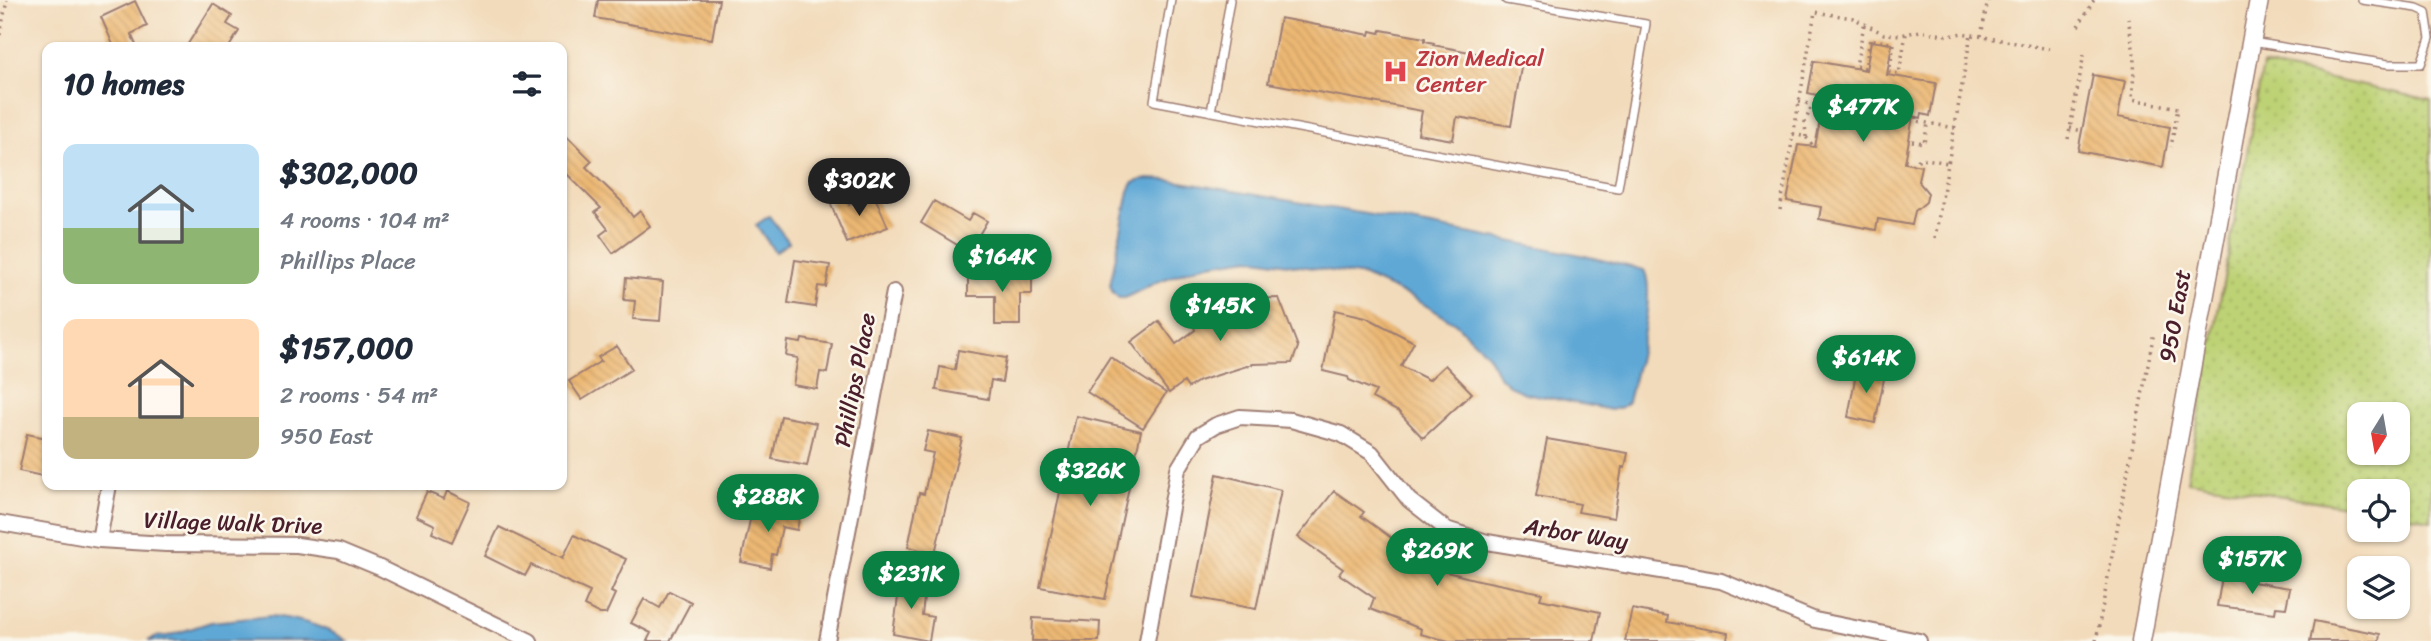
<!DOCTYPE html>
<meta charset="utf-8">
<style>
body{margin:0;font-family:Sriracha,sans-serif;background:#f2f2f3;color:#1f2937;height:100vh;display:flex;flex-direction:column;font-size:26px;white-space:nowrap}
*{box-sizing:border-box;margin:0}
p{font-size:23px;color:#747a83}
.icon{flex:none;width:38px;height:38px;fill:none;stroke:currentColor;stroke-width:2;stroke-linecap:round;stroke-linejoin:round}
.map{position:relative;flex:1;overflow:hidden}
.panel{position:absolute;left:42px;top:42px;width:525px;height:448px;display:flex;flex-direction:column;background:#fff;border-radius:14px;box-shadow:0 2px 5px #0004}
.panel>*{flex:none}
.needle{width:46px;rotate:191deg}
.fabs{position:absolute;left:2347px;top:402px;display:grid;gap:14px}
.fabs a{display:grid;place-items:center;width:63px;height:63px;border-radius:14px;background:#fff;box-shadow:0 2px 5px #0004;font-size:35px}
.price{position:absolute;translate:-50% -60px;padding:0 16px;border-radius:24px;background:#0b8043;color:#fff;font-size:23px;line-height:46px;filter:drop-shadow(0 2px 4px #0008)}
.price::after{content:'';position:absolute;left:50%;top:42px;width:21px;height:16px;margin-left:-10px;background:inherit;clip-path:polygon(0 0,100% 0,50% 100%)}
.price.active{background:#222;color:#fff}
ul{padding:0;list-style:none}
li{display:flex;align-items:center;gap:21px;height:175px;padding:0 21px}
li span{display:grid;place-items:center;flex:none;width:196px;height:140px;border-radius:14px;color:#555}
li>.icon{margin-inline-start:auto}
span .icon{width:84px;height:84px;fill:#fffc;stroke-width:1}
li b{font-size:30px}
h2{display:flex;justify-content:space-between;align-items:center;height:84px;padding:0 21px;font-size:30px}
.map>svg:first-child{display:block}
</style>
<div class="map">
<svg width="2431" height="641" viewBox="0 0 2431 641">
<defs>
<pattern id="green-dots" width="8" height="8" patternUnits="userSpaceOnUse" patternTransform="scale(1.75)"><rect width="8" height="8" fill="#bdd275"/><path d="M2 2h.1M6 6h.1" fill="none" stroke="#a4b465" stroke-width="1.8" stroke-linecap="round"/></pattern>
<pattern id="building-back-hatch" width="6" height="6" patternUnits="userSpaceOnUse" patternTransform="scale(1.75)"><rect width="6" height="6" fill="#ecb873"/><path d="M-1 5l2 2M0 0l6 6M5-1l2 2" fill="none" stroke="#cc9e64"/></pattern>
</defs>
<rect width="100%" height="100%" fill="#fbf7ec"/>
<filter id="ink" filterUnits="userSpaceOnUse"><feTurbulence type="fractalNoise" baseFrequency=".0143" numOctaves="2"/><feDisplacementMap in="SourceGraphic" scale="14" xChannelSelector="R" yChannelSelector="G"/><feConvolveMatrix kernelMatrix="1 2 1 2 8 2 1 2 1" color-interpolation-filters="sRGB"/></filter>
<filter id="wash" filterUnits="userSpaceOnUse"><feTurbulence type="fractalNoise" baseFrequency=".00686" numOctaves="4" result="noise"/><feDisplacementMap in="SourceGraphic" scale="28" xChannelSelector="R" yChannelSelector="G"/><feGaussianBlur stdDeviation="1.57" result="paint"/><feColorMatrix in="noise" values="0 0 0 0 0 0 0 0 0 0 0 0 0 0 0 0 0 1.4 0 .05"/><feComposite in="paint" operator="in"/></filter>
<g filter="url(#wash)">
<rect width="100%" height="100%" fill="#f2dbbb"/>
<path fill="url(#green-dots)" stroke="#847850" stroke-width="2" fill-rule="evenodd" d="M2263,65L2431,100V520L2398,514V492H2359V508L2187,481ZM2359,415H2398V453H2359Z"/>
<path fill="#5ea8d6" stroke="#546480" stroke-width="2" d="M1144,179L1170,180L1400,220L1581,255L1644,270C1657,294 1635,373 1628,402L1622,407L1611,410L1525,393L1511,387L1500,377L1488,355L1455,323L1413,298L1364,276L1250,258L1203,265L1157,282L1125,298H1119L1113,293L1110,285L1129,191L1133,183Z
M769,216L789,242L775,252L756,225Z
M271,616C299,619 324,626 348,641H148L158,636H168L211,622Z"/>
<g id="blocks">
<path fill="url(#building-back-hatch)" d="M598,0H719L712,39L595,18Z
M135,1L147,26L131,34L137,47H114L101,17Z
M213,4L232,16L227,24L239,31L229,47H186Z
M1280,18L1370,35L1371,31L1380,33L1381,30L1425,38V41L1434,43L1433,45L1522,62L1511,126L1457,117L1453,140L1418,134L1422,111L1268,83Z
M1871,41L1892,44L1887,75L1936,83L1930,116L1922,114L1921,118L1913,116L1905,163L1921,166L1918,181L1928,193L1926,202L1915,211L1912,225L1878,219L1876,230L1819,219L1821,207L1787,201L1798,145L1815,147L1824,99L1817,98V95L1808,93L1814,61L1866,70Z
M2093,75L2125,81L2118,117L2170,127L2163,167L2078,151Z
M562,131L592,161L586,167L621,201L633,217L640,211L650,226L613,253L600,235L608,229L595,212L601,208L562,169Z
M874,195L888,227L847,243L830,202L845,196L849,205Z
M934,201L968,221L973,213L987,221L969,252L921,223Z
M795,260L830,265L826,287L818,286L815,307L788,303Z
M968,275H1032V294H1020V325H995V296H968Z
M626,278L663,282L660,321L633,319L635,301L624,300Z
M1279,298L1298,347L1292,363L1253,364L1199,381L1188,388L1184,382L1169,393L1131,342L1159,321L1176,344L1195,330L1190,314L1244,299Z
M1335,310L1366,317L1414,342L1401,366L1429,380L1445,365L1472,393L1423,438L1399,412L1372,398L1376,391L1349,380L1348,377L1323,371Z
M802,339L832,344L827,373L820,372L817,389L793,385L798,358L786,356L788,341L801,343Z
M617,346L632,369L582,400L569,381L601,361L598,357Z
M958,350L1006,358L1002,382L991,380L988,399L936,390L940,367L955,370Z
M1110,357L1166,393L1143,428L1087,392Z
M1857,368L1885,374L1875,423L1848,417Z
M781,416L816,423L807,466L772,459Z
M1076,416L1141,431L1105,599L1040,587Z
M928,431L962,438L935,553L908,547L919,493L924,494L933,453L923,451Z
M27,434L47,438V477L19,471Z
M1547,439L1628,453L1625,468L1622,467L1614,518L1578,512L1580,504L1536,496Z
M1217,474L1281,490L1256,609L1193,597Z
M447,491L470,502L452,542L432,533L435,525L416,516L427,492L444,499Z
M1334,491L1364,512L1361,516L1397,542L1393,547L1433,563L1431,568L1474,579L1542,593L1540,599L1600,612L1594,641H1449L1420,634L1421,629L1370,609L1374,598L1339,574L1343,569L1298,537Z
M775,503L801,509L797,530L782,527L776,555L772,554L770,568L741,562L752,511L773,515Z
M499,527L563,558L574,535L626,559L611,592L615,594L606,614H600L584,606L590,592L531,565L525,576L485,556Z
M901,575L921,578L918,597L924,598L922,615L933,617L929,641L893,634Z
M2222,577L2290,588L2286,608L2276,607L2275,613L2217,606Z
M669,591L691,602L670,641H647L651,633L631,623L644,599L660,608Z
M1632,609L1668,616L1667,622L1728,633L1727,641H1625Z
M1033,618L1100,622L1099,641H1032Z
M2314,621L2380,634L2379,641H2310Z"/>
</g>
</g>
<g filter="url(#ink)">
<use href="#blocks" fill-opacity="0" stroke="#9e7d73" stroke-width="2"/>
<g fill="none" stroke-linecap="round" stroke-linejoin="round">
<defs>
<path id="service" d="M1171,0L1154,101L1618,188L1646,24L1506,0
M2252,42L2388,64H2421L2430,38L2426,12L2417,8L2362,0
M1211,112L1230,0"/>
<path id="minor" d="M0,523L99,540L166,544L297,545L339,551L380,568L530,641
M99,540L109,485
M827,641L894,292
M1147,641L1178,469L1198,436L1216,425L1240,417L1291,420L1341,434L1372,453L1409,500L1446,529L1487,542L1721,581L1815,620L1919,641"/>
<path id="tertiary" d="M2141,641L2259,0"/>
</defs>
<use href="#service" stroke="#9e7d73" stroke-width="10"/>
<use href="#minor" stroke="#9e7d73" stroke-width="18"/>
<use href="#tertiary" stroke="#9e7d73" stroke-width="21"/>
<path stroke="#9e7d73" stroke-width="3.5" stroke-dasharray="2 5" stroke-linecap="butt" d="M2128,18L2135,59L2132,99L2178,108L2171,147
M1864,25L1856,66L1865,68L1870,39L1894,44L1889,72L1899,74L1906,34
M2078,26L2094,0
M0,35L7,0
M1981,36L1988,0
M1799,102L1820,106L1822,99
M1917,117L1916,121L1955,128
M2070,128L2082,131
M1793,134L1806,137L1813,146
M1806,137L1805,122L1812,105
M2068,139L2084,54
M1912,141L1924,143L1928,123
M1912,165L1921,158L1948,163
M1780,210L1815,12L1853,18L1884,34L1901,35L1920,31L1949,36L1962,33L2049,49
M1935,238L1971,34
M2096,641L2154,332"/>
<use href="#service" stroke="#fff" stroke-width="7"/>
<use href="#minor" stroke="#fff" stroke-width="14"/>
<use href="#tertiary" stroke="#fff" stroke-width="18"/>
</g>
</g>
<defs>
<symbol id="hospital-bare" viewBox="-9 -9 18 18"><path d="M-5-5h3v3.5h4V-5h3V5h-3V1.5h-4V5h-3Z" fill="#e0444e" stroke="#fbf7ec" stroke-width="2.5" paint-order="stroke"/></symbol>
</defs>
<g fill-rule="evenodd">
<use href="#hospital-bare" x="1378" y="54" width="35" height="35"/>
</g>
<g text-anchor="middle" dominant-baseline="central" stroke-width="5" stroke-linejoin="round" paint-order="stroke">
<g font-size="23" fill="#be3a42" stroke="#fbf7ec" text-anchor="start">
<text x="1416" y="58">Zion Medical<tspan x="1416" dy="26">Center</tspan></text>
</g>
<g font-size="23" fill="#4a1f2b" stroke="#fbf7ec">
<text transform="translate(2175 316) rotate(-80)">950 East</text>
<text transform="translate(855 380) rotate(-79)">Phillips Place</text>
<text transform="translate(233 523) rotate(2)">Village Walk Drive</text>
<text transform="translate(1576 534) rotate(9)">Arbor Way</text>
</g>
</g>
</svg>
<div class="fabs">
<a><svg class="needle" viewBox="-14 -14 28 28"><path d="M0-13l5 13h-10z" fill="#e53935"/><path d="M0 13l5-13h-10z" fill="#747a83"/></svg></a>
<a><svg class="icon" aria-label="locate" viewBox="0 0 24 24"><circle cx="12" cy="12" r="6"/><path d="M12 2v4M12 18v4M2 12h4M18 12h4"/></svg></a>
<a><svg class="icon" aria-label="layers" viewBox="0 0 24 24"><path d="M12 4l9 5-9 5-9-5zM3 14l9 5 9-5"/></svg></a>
</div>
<b class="price" style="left:1863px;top:144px">$477K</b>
<b class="price active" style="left:859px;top:218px">$302K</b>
<b class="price" style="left:1002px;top:294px">$164K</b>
<b class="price" style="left:1220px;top:343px">$145K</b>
<b class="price" style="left:1866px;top:395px">$614K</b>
<b class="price" style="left:1090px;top:508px">$326K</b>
<b class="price" style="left:768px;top:534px">$288K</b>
<b class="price" style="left:1437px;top:588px">$269K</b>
<b class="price" style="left:2252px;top:596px">$157K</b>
<b class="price" style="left:911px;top:611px">$231K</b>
<section class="panel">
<h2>10 homes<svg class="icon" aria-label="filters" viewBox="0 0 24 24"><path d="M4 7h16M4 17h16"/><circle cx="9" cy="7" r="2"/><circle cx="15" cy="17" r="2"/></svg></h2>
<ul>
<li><span style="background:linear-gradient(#bfe0f5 60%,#8fb573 0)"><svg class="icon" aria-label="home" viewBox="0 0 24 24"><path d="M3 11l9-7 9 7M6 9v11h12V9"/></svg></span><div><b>$302,000</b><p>4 rooms · 104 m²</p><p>Phillips Place</p></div></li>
<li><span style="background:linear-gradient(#ffd9b3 70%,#c2b280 0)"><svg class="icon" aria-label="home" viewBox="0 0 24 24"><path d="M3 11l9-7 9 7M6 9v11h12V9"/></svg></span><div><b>$157,000</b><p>2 rooms · 54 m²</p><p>950 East</p></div></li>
</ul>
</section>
</div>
